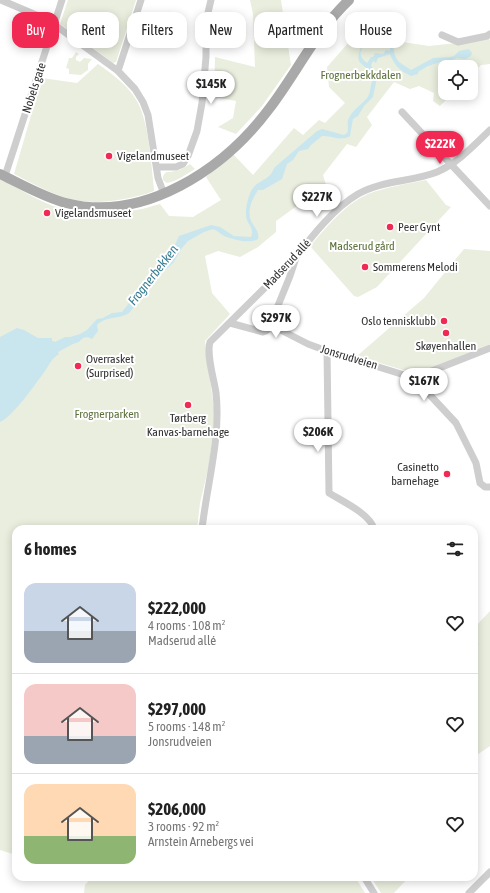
<!DOCTYPE html>
<meta charset="utf-8">
<style>
body{margin:0;font-family:"Asap Condensed",sans-serif;background:#f2f2f2;color:#222;height:100vh;display:flex;flex-direction:column;font-size:15px;white-space:nowrap}
*{box-sizing:border-box;margin:0}
p{font-size:13px;color:#767676}
.icon{flex:none;width:22px;height:22px;fill:none;stroke:currentColor;stroke-width:2;stroke-linecap:round;stroke-linejoin:round}
.map{position:relative;flex:1;overflow:hidden}
.panel{position:absolute;left:12px;top:525px;width:466px;height:356px;display:flex;flex-direction:column;background:#fff;border-radius:12px;box-shadow:0 2px 10px #0003}
.panel>*{flex:none}
.banner{position:absolute;left:12px;top:12px;width:466px;height:36px;display:flex;gap:8px}
.controls{position:absolute;left:438px;top:60px;display:grid;gap:8px}
.controls a{display:grid;place-items:center;width:40px;height:40px;border-radius:8px;background:#fff;box-shadow:0 2px 10px #0003;font-size:20px}
.price{position:absolute;translate:-50% -34px;padding:0 9px;border-radius:14px;background:#fff;color:#222;font-size:13px;line-height:26px;filter:drop-shadow(0 1px 2px #0008)}
.price::after{content:'';position:absolute;left:50%;top:24px;width:12px;height:9px;margin-left:-6px;background:inherit;clip-path:polygon(0 0,100% 0,50% 100%)}
.price.selected{background:#f12a54;color:#fff}
ul{padding:0;list-style:none}
li{display:flex;align-items:center;gap:12px;height:100px;padding:0 12px}
li+li{border-top:1px solid #e0e0e0}
li span{display:grid;place-items:center;flex:none;width:112px;height:80px;border-radius:12px;color:#555}
li>.icon{margin-inline-start:auto}
span .icon{width:48px;height:48px;fill:#fffc;stroke-width:1}
li b{font-size:17px}
h2{display:flex;justify-content:space-between;align-items:center;height:48px;padding:0 12px;font-size:17px}
.chip{padding:0 14px;border-radius:12px;background:#fff;box-shadow:0 2px 10px #0003;font-size:14px;line-height:36px}
.chip.selected{background:#f12a54;color:#fff}
.map>svg:first-child{display:block}
</style>
<div class="map">
<svg width="490" height="893" viewBox="0 0 490 893">
<rect width="100%" height="100%" fill="#fff"/>
<path fill="#e9eede" d="M68,0H136L116,62L113,63L60,24Z
M250,0H281L291,65L262,106L236,134L218,127L233,118L236,101L214,97L215,57L255,67L253,14Z
M364,25L375,38L429,46L457,43L483,34L490,40V64L481,65L471,75V67H445V93H453L440,106L433,101L434,93L419,86L410,89L394,82L367,117L372,125L356,147L347,144L323,175L326,185L276,221V232L258,247L240,257L218,251L205,256L212,293L230,314L205,341L214,409L213,432L209,465L200,503L197,529H16V855L0,850V179C20,189 38,201 59,208C83,216 111,215 136,210C144,209 151,206 160,204L169,216L193,217L221,200L206,177L233,154L253,175L294,128L303,135L319,120L325,123L345,103L329,87L327,67Z
M76,52L79,54L76,57V60L80,62L84,58L92,59L88,64V70L81,75L69,74V69L66,68L69,58H72Z
M98,64C111,73 127,85 135,98C149,118 151,164 154,189V191C144,195 134,197 124,199C76,208 55,195 14,174L42,78L77,83Z
M190,164L195,169C186,174 178,181 167,183L163,180V176L166,172C176,172 181,170 190,164Z
M426,180L446,205L451,207L377,287L358,297L354,296L310,246C327,227 344,205 368,194C386,187 407,184 426,180Z
M464,249L490,251V344L416,374L357,356L424,298Z
M490,611V746L474,757V628Z
M92,877H355L365,893H84L85,885Z
M371,877H409L394,893H381Z"/>
<path fill="#c9e6ef" fill-rule="evenodd" d="M366,40L380,41L393,46L395,56L399,62L411,70L433,58L450,57L454,56L459,51L469,49L472,53L471,56L465,59L457,58L446,62H440L428,66L418,72V74L411,76C400,71 394,65 390,54L378,58L376,63L373,61L371,65L376,75V83L373,97L364,106L358,116L353,119L350,136C340,142 332,135 322,136L311,145L308,149L299,151L293,160L287,164L282,179L263,190H258C253,198 248,207 250,218C252,226 260,230 258,239C249,244 236,240 227,237C222,236 219,231 213,229L204,232L188,241L182,248L173,263L164,271L129,313C119,320 107,315 97,325L98,331L92,339L88,337L83,338L79,342L73,344L58,352L59,354C52,358 49,365 45,371C36,383 13,417 0,422V337L17,328L24,330L38,338H52V341H54L55,342L65,337H70L80,334L87,330L97,319L103,318L112,313L122,312L136,294L149,283L152,274L168,257L173,249L179,236L211,225L220,227L234,236L251,237C254,229 250,227 247,220C244,212 248,198 251,191C255,183 264,181 270,175C272,173 273,170 275,167L317,131L322,129L344,135L347,133C349,128 347,124 348,120C352,110 361,105 367,98C371,93 370,85 373,79C370,64 355,66 359,54C360,48 362,45 366,40ZM368,43C371,43 388,46 390,48V51L386,50L383,54L375,53L373,57H371L367,63C358,56 358,50 368,43Z"/>
<g fill="none" stroke-linecap="round" stroke-linejoin="round">
<path stroke="#c9e6ef" stroke-width="1.5" d="M474,648L478,644"/>
<path stroke="#cecece" stroke-width="7" d="M1,0L48,20L118,71L135,89L143,102L148,115L158,178L164,194
M442,35L458,42L487,36L490,34
M118,71L141,0
M402,112L490,206
M157,167H176L183,164L188,156L197,131L202,103L206,57V21L211,0
M5,176L62,0
M230,323L263,332L266,331L271,325L308,344L327,351L414,378L456,423L476,463L480,483L485,487H490
M271,325L273,318L290,276L296,258
M327,351L329,493C342,501 370,514 374,529
M414,378L490,348
M202,529C207,484 221,438 216,393C214,378 206,355 210,342L296,257C312,236 334,208 358,194C382,180 412,182 437,172C458,163 474,145 490,130
M364,877L374,893
M469,893L490,872"/>
<path stroke="#a9a9a9" stroke-width="10" d="M0,174C21,184 43,197 66,203C144,223 224,169 269,109C296,74 316,31 349,0"/>
</g>
<g fill="#f12a54" stroke="#fff" stroke-width="1.5">
<circle cx="109" cy="156" r="4"/>
<circle cx="47" cy="213" r="4"/>
<circle cx="390" cy="227" r="4"/>
<circle cx="365" cy="267" r="4"/>
<circle cx="444" cy="321" r="4"/>
<circle cx="446" cy="333" r="4"/>
<circle cx="78" cy="366" r="4"/>
<circle cx="188" cy="405" r="4"/>
<circle cx="447" cy="474" r="4"/>
</g>
<g text-anchor="middle" dominant-baseline="central" stroke-width="4" stroke-linejoin="round" paint-order="stroke">
<g font-size="12" fill="#5b703a" stroke="#fff">
<text x="361" y="75">Frognerbekkdalen</text>
<text x="362" y="246">Madserud gård</text>
<text x="107" y="414">Frognerparken</text>
</g>
<g font-size="12" fill="#313131" stroke="#fff">
<text transform="translate(34 88) rotate(-72)">Nobels gate</text>
<text transform="translate(287 264) rotate(-47)">Madserud allé</text>
<text transform="translate(349 357) rotate(17)">Jonsrudveien</text>
</g>
<g font-size="12" fill="#313131" stroke="#fff" text-anchor="start">
<text x="117" y="156">Vigelandmuseet</text>
<text x="55" y="213">Vigelandsmuseet</text>
<text x="398" y="227">Peer Gynt</text>
<text x="373" y="267">Sommerens Melodi</text>
<text x="436" y="321" text-anchor="end">Oslo tennisklubb</text>
<text x="446" y="346" text-anchor="middle">Skøyenhallen</text>
<text x="86" y="359">Overrasket<tspan x="86" dy="14">(Surprised)</tspan></text>
<text x="188" y="418" text-anchor="middle">Tørtberg<tspan x="188" dy="14">Kanvas-barnehage</tspan></text>
<text x="439" y="467" text-anchor="end">Casinetto<tspan x="439" dy="14">barnehage</tspan></text>
</g>
<g font-size="13" font-style="italic" fill="#367b92" stroke="#fff">
<text transform="translate(153 275) rotate(-52)">Frognerbekken</text>
</g>
</g>
</svg>
<div class="controls">
<a><svg class="icon" aria-label="locate" viewBox="0 0 24 24"><circle cx="12" cy="12" r="6"/><path d="M12 2v4M12 18v4M2 12h4M18 12h4"/></svg></a>
</div>
<b class="price" style="left:211px;top:105px">$145K</b>
<b class="price selected" style="left:440px;top:165px">$222K</b>
<b class="price" style="left:317px;top:218px">$227K</b>
<b class="price" style="left:276px;top:339px">$297K</b>
<b class="price" style="left:424px;top:402px">$167K</b>
<b class="price" style="left:318px;top:453px">$206K</b>
<div class="banner">
<a class="chip selected">Buy</a>
<a class="chip">Rent</a>
<a class="chip">Filters</a>
<a class="chip">New</a>
<a class="chip">Apartment</a>
<a class="chip">House</a>
</div>
<section class="panel">
<h2>6 homes<svg class="icon" aria-label="filters" viewBox="0 0 24 24"><path d="M4 7h16M4 17h16"/><circle cx="9" cy="7" r="2"/><circle cx="15" cy="17" r="2"/></svg></h2>
<ul>
<li><span style="background:linear-gradient(#c9d6e8 60%,#9aa5b1 0)"><svg class="icon" aria-label="home" viewBox="0 0 24 24"><path d="M3 11l9-7 9 7M6 9v11h12V9"/></svg></span><div><b>$222,000</b><p>4 rooms · 108 m²</p><p>Madserud allé</p></div><svg class="icon" aria-label="heart" viewBox="0 0 24 24"><path d="M12 20l-8-8c-3-5 5-10 8-4 3-6 11-1 8 4z"/></svg></li>
<li><span style="background:linear-gradient(#f6c9c9 65%,#9aa5b1 0)"><svg class="icon" aria-label="home" viewBox="0 0 24 24"><path d="M3 11l9-7 9 7M6 9v11h12V9"/></svg></span><div><b>$297,000</b><p>5 rooms · 148 m²</p><p>Jonsrudveien</p></div><svg class="icon" aria-label="heart" viewBox="0 0 24 24"><path d="M12 20l-8-8c-3-5 5-10 8-4 3-6 11-1 8 4z"/></svg></li>
<li><span style="background:linear-gradient(#ffd9b3 65%,#8fb573 0)"><svg class="icon" aria-label="home" viewBox="0 0 24 24"><path d="M3 11l9-7 9 7M6 9v11h12V9"/></svg></span><div><b>$206,000</b><p>3 rooms · 92 m²</p><p>Arnstein Arnebergs vei</p></div><svg class="icon" aria-label="heart" viewBox="0 0 24 24"><path d="M12 20l-8-8c-3-5 5-10 8-4 3-6 11-1 8 4z"/></svg></li>
</ul>
</section>
</div>
